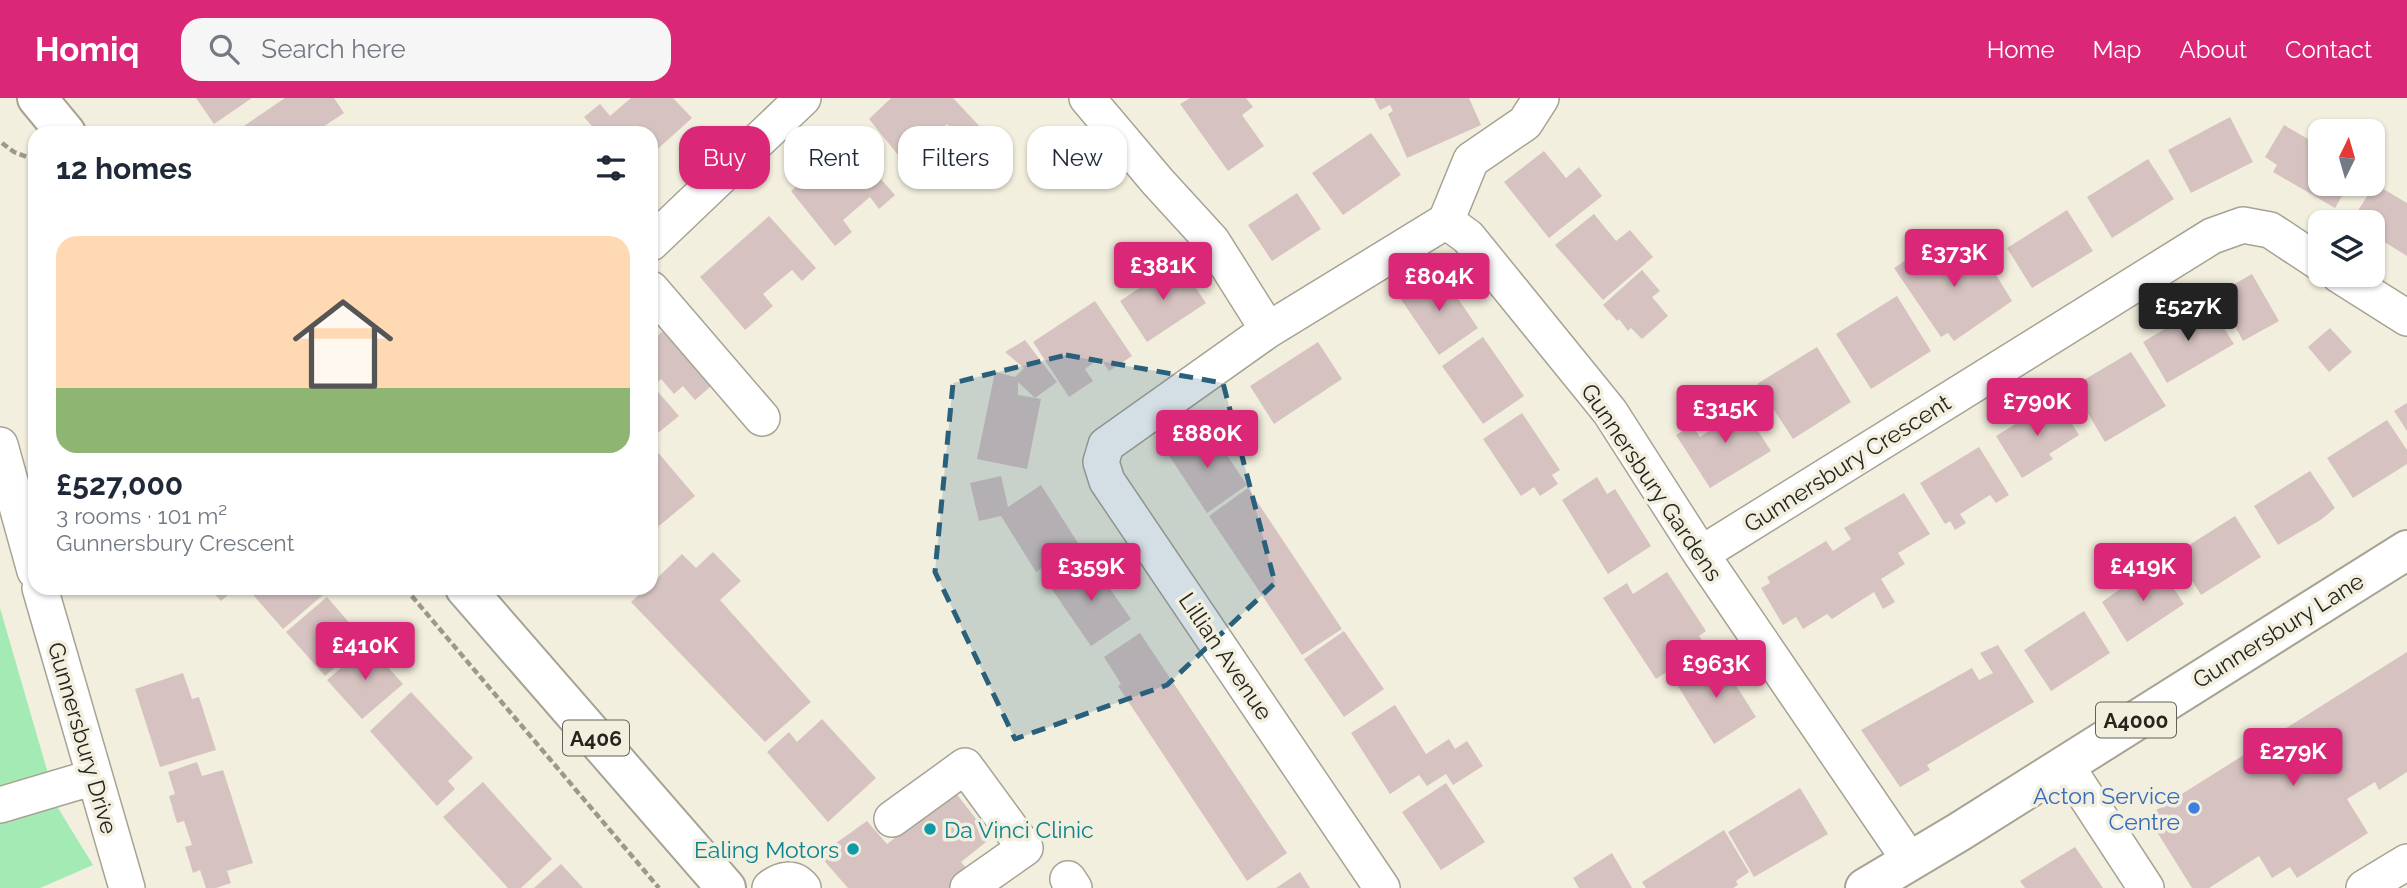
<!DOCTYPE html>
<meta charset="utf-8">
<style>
body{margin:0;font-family:Raleway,sans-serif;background:#f6f6f7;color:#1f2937;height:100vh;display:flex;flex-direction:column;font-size:26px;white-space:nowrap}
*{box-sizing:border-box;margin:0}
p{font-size:23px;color:#747a83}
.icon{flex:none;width:38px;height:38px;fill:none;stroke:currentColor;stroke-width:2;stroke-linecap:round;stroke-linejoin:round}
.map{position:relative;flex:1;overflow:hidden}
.sheet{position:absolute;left:28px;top:28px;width:630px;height:469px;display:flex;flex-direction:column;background:#fff;border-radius:21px;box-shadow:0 2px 5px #0004}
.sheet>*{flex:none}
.hud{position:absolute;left:679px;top:28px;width:665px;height:63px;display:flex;gap:14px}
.needle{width:46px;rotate:5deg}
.tools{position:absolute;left:2308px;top:21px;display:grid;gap:14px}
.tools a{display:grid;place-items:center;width:77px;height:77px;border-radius:14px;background:#fff;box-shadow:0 2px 5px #0004;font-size:35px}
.price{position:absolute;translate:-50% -60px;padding:0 16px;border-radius:7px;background:#db2777;color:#fff;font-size:23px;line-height:46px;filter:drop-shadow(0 2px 4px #0008)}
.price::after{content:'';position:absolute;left:50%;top:42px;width:21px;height:16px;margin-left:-10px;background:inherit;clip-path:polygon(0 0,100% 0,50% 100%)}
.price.current{background:#222;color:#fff}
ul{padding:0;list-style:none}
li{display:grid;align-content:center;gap:14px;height:371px;padding:0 28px}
li span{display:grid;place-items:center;height:217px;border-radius:21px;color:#555}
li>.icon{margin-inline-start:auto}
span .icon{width:126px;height:126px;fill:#fffc;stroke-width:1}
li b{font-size:30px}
h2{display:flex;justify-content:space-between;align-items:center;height:84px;padding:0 28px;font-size:30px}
.pill{padding:0 24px;border-radius:21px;background:#fff;box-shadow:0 2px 5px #0004;font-size:24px;line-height:63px}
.pill.current{background:#db2777;color:#fff}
header{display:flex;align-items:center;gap:42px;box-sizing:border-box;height:98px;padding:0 35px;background:#db2777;color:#fff}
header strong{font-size:33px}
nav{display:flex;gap:38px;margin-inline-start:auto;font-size:24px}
.search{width:490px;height:63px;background:#f6f6f7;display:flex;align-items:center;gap:18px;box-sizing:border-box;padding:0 24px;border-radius:21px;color:#747a83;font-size:26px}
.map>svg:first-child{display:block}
</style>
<header>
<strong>Homiq</strong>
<div class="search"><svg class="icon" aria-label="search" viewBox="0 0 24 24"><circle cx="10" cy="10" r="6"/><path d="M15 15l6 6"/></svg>Search here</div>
<nav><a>Home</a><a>Map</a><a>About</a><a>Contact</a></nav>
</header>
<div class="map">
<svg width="2407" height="790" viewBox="0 0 2407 790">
<rect width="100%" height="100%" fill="#f2efde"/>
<path fill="#a4eab5" d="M0,510L58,710L93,767L40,790H0Z"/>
<path fill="#d6c3c1" d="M196,0H252L214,26Z
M285,0H334L344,15L314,35H240L238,32Z
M631,0H673L692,20L651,57V35H598L584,19L600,6L610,18Z
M891,0H953L985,34L969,50L947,26L921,50L929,59L911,73L869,21Z
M1190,0H1246L1253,9L1242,17L1264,48L1228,73L1180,6Z
M1374,0H1469L1481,27L1407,60L1388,16L1393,13L1390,7L1380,12Z
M2230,19L2253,64L2191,95L2168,52Z
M2284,27L2320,48V86H2349L2335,110L2273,74L2277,67L2265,59Z
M1371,35L1401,77L1343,117L1312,75Z
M848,44L895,97L879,111L870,99L843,122L852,134L835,148L791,93Z
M1544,53L1566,80L1579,69L1602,98L1549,140L1504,84Z
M2148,61L2174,101L2112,140L2087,99Z
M2375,86L2407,105V158L2373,137V124H2355L2352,122Z
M1297,95L1321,131L1272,163L1248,127Z
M2067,112L2093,153L2032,190L2007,150Z
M1594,116L1616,143L1630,132L1653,159L1603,202L1555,147Z
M769,118L816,170L802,183L792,172L763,196L773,208L745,232L700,179Z
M1933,144L1947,166L1978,147L2012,203L1954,243L1948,235L1941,239L1894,170Z
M1178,164L1206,205L1147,244L1120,203Z
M1642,172L1660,193L1652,199L1668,218L1642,241L1631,230L1628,233L1619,221L1617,223L1603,207Z
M1440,174L1478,230L1439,257L1400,200Z
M2252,176L2279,223L2243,243L2217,196Z
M1897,198L1931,253L1871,291L1836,236Z
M1095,203L1132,258L1109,273L1100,260L1085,271L1093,283L1069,299L1033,244Z
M2208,205L2234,246L2167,285L2143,244Z
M671,226L718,282L695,302L683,288L674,296L661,281L653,288L679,318L653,339L651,243Z
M2330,230L2352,254L2329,274L2308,249Z
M1483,239L1524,298L1483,326L1442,268Z
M1025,242L1057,284L1035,300L1018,284V297L1041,301L1027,371L977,361L995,274L1015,279L1024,270L1005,254Z
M1318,244L1342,281L1274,326L1250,288Z
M1817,249L1851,304L1793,341L1757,286Z
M2131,254L2166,308L2105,344L2072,289Z
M1736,299L1771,353L1710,390L1676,337L1692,327L1700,339L1712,331L1728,321L1720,309Z
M2056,301L2079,337L2049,356L2053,361L2022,380L1996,338Z
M2407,305V333L2394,313Z
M1522,315L1560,372L1552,377L1558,386L1540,398L1534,389L1521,398L1483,341Z
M2387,322L2407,352V366L2353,400L2327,360Z
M1208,329L1247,387L1207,415L1168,356Z
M1979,349L2009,397L1996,405L1990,397L1960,416L1966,425L1955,432L1950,423L1945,426L1920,385Z
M655,351L695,398L659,428L651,419V354Z
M2310,373L2335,410L2322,421L2278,447L2254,408Z
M1001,378L1008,409L1041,387L1078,445L1036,474L1001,418L979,423L970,385Z
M1597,379L1607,396L1615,391L1651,448L1608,476L1562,402Z
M1248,390L1342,531L1302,557L1209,418Z
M1904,395L1930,436L1898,455L1905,466L1881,481L1895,504L1883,511L1874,494L1832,521L1827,516L1803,531L1796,519L1783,527L1761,490L1770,485L1767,479L1826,443L1833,453L1851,441L1844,430Z
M2235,418L2261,459L2201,497L2175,456Z
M713,454L741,483L720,502L811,604L765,644L631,504L646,490H651V486L682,456L696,470Z
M1090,462L1131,521L1091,548L1051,490Z
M2159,468L2184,506L2127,544L2102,504L2130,484Z
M1667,474L1706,533L1699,538L1706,548L1656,581L1603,500L1627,485L1633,496Z
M209,490H236L221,503Z
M247,490H317L323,497L283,531Z
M327,499L365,543L325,578L286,534Z
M2084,513L2110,555L2051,593L2024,552Z
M1344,533L1384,591L1344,619L1304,561Z
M1140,535L1287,755L1247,783L1118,588L1121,586L1104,559Z
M368,547L403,586L362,621L327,582Z
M1998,547L2034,604L1927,667L1930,672L1900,689L1861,632L1972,570L1979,582L1993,575L1980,555Z
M2407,554V674L2379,692L2375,684L2347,701L2368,735L2297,780L2290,769L2272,780L2259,758L2209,790H2192L2147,718Z
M1718,559L1756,619L1714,646L1676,585Z
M183,575L192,601L199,599L216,652L160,669L135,591Z
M411,594L473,660L448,683L455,691L437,708L370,633Z
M1395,607L1426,656L1449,641L1455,651L1467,643L1483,668L1453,687L1446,676L1427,688L1419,677L1390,696L1351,635Z
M822,621L876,680L828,724L767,654L789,634L797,644Z
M197,664L202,678L223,672L253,765L227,773L231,785L216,790H206L200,772L193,775L185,749L192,747L184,723L177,725L169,698L175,696L168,674Z
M483,684L552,761L521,790H508L443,719Z
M1446,685L1485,744L1441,772L1402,714Z
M1800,690L1828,736L1754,779L1728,734Z
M955,694L991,740L961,764L973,778L958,790H848L819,757L867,723L887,746Z
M1724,732L1749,774L1736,783L1738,787L1733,790H1646L1642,784Z
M2075,749L2103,790H2025L2020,783Z
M1612,755L1632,790H1579L1573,780Z
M561,766L583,790H534Z
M1300,774L1310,790H1276Z"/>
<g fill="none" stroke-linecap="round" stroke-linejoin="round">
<defs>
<path id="minor" d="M1087,0L1158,84L1212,143L1268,232
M1446,123L1471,62L1525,25L1541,0
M651,145L803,0
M2339,177L2407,220
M651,191L762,320
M0,347L35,473
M1701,456L2212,138L2243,127L2270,132L2320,165
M40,490L127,790
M2065,666L2146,790
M0,707L94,679
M892,721L965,668L1025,750L968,790
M1068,781L1074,790
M770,790C781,781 793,778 803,790
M1382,790L1107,383L1101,364L1106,347L1268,232L1446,123L1468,139L1610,314L1701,456L1902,751L1906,765
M2364,790L2407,764"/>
<path id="major" d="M1865,790L1959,734L2407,452"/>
<path id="highway" d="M37,0L66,35
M465,490L726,790"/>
</defs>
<use href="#minor" stroke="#a7a394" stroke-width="38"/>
<use href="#major" stroke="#a7a394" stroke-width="42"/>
<use href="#highway" stroke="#a7a394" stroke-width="42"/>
<path stroke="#9b998c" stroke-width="4.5" stroke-dasharray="7 3.5" stroke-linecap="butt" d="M2,45L14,54L35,62
M405,490L659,790"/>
<use href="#minor" stroke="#fff" stroke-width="35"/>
<use href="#major" stroke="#fff" stroke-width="38"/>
<use href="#highway" stroke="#fff" stroke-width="38"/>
</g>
<path fill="#29607b" fill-opacity="0.2" stroke="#29607b" stroke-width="5" stroke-dasharray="14 9" stroke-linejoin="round" d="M1066,257L1223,285L1275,485L1167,587L1015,641L935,474L953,285Z"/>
<circle fill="#3f7fe0" stroke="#f2efde" stroke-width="2.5" cx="2194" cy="710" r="7"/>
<g fill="#0f9aa8" stroke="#f2efde" stroke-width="2.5">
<circle cx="930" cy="731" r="7"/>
<circle cx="853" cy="751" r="7"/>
</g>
<g text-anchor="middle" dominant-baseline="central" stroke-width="7" stroke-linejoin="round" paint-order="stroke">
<g fill="#f2efde" stroke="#626158" stroke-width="2">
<rect x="2096" y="604.5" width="80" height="35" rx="5"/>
<rect x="563" y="622.5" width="66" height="35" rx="5"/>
</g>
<g font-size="21" font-weight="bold" fill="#25241e">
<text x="2136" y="622">A4000</text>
<text x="596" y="640">A406</text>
</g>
<g font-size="23" fill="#25241e" stroke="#f2efde">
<text transform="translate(1847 365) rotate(-32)">Gunnersbury Crescent</text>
<text transform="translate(1652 384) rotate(56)">Gunnersbury Gardens</text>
<text transform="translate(2278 532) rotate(-32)">Gunnersbury Lane</text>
<text transform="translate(1226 558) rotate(56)">Lillian Avenue</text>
<text transform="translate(83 640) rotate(74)">Gunnersbury Drive</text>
</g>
<g font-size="23" fill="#366cbe" stroke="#f2efde" text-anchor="end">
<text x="2180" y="697">Acton Service<tspan x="2180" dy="26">Centre</tspan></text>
</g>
<g font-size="23" fill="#0d838f" stroke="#f2efde" text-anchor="start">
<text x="944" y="731">Da Vinci Clinic</text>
<text x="839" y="751" text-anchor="end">Ealing Motors</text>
</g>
</g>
</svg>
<div class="tools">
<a><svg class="needle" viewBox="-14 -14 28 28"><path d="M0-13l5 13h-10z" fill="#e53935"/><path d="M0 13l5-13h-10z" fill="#747a83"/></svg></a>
<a><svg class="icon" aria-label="layers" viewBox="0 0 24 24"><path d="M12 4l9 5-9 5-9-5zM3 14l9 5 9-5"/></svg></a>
</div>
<b class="price" style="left:1954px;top:191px">£373K</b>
<b class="price" style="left:1163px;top:204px">£381K</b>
<b class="price" style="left:1439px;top:215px">£804K</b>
<b class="price current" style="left:2188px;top:245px">£527K</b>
<b class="price" style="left:2037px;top:340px">£790K</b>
<b class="price" style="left:1725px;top:347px">£315K</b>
<b class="price" style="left:1207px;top:372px">£880K</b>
<b class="price" style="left:1091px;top:505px">£359K</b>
<b class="price" style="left:2143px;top:505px">£419K</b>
<b class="price" style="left:365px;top:584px">£410K</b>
<b class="price" style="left:1716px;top:602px">£963K</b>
<b class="price" style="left:2293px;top:690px">£279K</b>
<div class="hud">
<a class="pill current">Buy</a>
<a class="pill">Rent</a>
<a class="pill">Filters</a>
<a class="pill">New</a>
</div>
<section class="sheet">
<h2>12 homes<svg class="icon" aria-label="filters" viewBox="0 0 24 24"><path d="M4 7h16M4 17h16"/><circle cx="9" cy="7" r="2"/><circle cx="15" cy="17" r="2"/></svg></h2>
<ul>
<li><span style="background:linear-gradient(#ffd9b3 70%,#8fb573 0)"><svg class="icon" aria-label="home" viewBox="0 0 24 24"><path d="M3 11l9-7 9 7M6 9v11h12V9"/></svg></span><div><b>£527,000</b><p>3 rooms · 101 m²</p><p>Gunnersbury Crescent</p></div></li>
</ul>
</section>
</div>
